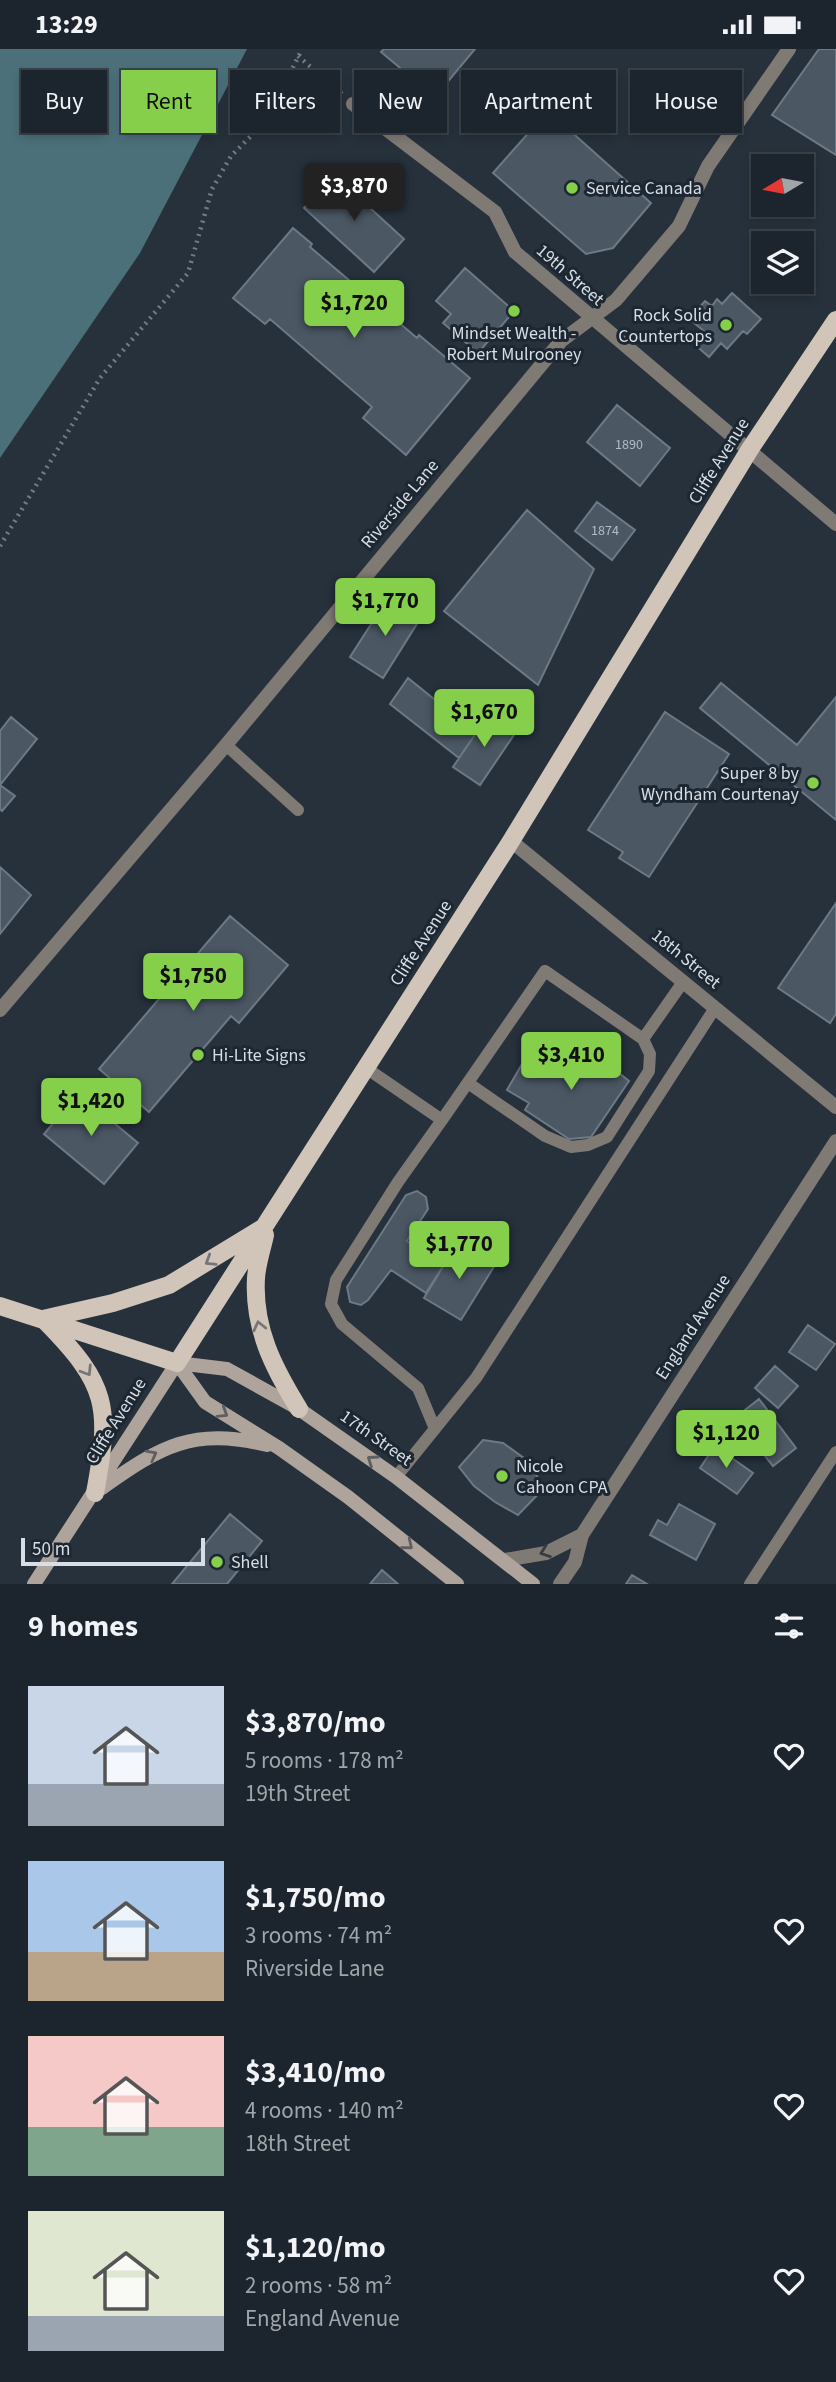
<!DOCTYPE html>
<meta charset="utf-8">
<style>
body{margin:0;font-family:"Source Sans 3",sans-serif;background:#252d35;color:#f1f3f6;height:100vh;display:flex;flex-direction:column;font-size:26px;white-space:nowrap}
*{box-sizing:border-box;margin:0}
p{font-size:23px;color:#a0a5aa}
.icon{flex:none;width:38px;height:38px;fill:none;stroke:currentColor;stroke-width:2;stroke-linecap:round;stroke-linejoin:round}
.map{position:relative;height:1535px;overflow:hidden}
.sheet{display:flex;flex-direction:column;background:#1c252d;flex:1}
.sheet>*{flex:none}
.hud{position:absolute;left:21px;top:21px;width:794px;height:63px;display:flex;gap:14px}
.needle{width:46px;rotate:260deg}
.fabs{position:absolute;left:751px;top:105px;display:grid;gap:14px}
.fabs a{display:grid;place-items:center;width:63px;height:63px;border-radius:0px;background:#1c252d;box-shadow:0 4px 10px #0003,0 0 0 2px #3a4249;font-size:35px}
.scale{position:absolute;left:21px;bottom:18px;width:184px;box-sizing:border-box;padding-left:7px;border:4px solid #d7dee5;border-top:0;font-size:19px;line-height:24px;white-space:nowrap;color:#d7dee5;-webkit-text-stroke:5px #1c2732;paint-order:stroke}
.price{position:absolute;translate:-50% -60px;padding:0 16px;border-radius:7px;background:#86cf4b;color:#111;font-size:23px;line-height:46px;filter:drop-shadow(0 2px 4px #0008)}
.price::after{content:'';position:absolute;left:50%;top:42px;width:21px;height:16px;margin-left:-10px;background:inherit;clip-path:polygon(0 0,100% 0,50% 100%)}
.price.current{background:#222;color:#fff}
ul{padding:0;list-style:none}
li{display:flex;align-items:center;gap:21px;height:175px;padding:0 28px}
li span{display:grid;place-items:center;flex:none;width:196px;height:140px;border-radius:0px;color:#555}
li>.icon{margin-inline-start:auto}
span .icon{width:84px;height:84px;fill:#fffc;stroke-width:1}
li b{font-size:30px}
h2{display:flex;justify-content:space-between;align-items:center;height:84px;padding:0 28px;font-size:30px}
.tag{padding:0 24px;border-radius:0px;background:#1c252d;box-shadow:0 4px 10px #0003,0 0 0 2px #3a4249;font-size:24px;line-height:63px}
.tag.current{background:#86cf4b;color:#111}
.status{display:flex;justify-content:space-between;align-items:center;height:49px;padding:0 35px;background:#1c252d;direction:ltr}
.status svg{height:19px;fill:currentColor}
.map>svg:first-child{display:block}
</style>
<div class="status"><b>13:29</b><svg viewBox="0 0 49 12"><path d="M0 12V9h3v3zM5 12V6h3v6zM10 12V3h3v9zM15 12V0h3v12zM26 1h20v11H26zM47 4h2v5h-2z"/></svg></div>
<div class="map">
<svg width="836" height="1535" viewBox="0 0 836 1535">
<rect width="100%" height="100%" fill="#26313c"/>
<path fill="#4b707a" d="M0,0H247L140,204L0,409Z"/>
<path fill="#4b5864" stroke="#6c7986" stroke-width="2" d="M384,0H475L435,48L381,3Z
M819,0H836V106L772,66Z
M548,62L651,154L613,199L586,205L493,124Z
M334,126L404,190L374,223L304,159Z
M293,179L312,195L310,198L417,289L419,286L470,329L406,406L363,369L372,358L270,270L265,275L233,249Z
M465,219L514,262L478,304L443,274L451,265L436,252Z
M732,244L761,270L747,285L743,282L727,300L721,294L709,308L693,294L704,282L689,270L705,252L712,257L717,250L722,255Z
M617,356L670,399L640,437L587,393Z
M597,453L635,481L612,511L575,482Z
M527,461L594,520L538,636L444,562Z
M388,549L420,570L383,629L350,608Z
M408,629L476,684L459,709L390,655Z
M721,634L797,696L836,648V771L700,659Z
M665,663L729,705L649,828L619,809L623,803L588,781Z
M489,665L516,683L480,736L453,718Z
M11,668L37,690L0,736L15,747L2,762L0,760V682Z
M0,818L31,846L0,885Z
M836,854V965L830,974L778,939Z
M230,867L288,916L239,974L231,967L149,1063L99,1020Z
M581,994L629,1032L591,1088L569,1090L525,1061L529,1054L507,1041L522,1015L543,1027L561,995L571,1004Z
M78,1044L138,1094L104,1135L44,1085Z
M417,1142L426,1148L428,1160L407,1192L443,1217L426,1244L391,1221L368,1251L361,1256L350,1253L347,1238L406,1146Z
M458,1193L495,1216L461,1271L424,1249Z
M808,1276L835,1295L816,1321L789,1303Z
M775,1317L798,1337L778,1359L755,1339Z
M759,1350L796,1399L773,1417L735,1369Z
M483,1391L503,1394L528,1412L544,1439L518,1466L495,1453L474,1437L459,1418Z
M715,1397L753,1424L737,1445L700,1419Z
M679,1455L715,1475L696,1511L650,1486L658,1471L667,1476Z
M230,1465L262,1492L227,1535H172Z
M382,1521L398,1535H370Z
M632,1526L647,1535H626Z"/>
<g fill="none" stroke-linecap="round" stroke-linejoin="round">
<path stroke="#737c85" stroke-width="4.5" stroke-dasharray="2 5" stroke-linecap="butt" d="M298,7L342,45
M0,497L100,329L188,224L212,140L231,107L267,71L302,0"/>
<path stroke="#807a75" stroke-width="12" d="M226,696L298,761
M366,1019L442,1071L545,922L643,990L683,933
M468,1034L545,1087L571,1098L588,1096L607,1088L649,1022L650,1005L643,990
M435,1380L418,1339L342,1275L331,1255L336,1231L398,1133L442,1071
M396,1428L476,1329L715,959
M750,1535L836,1403"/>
<path stroke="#807a75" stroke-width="14" d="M353,55L495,163L515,203L836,475
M511,792L836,1058
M0,961L226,696L561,292L616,251L679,177L708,117L789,0
M505,1511L546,1504L582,1486
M560,1535L575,1513L582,1486L836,1092"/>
<path stroke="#aea49b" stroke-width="14" d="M177,1314L227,1320L299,1360L396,1428L533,1535
M177,1314L205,1353L279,1399L348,1448L457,1535
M102,1439C161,1397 193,1378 267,1396
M34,1535L177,1314"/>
<path stroke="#d1c4b9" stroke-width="18" d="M265,1186C262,1200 257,1214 256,1229C253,1279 273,1318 299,1360
M0,1257L177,1314L511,792L750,400L836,271
M43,1270L113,1254L169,1236L261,1180
M46,1273C108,1336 111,1358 95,1444"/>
</g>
<defs><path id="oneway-chevron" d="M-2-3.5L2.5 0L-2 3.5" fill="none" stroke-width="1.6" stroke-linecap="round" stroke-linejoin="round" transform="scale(1.75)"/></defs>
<g stroke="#767676">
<use href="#oneway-chevron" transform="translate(210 1212) rotate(148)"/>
<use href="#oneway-chevron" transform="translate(259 1277) rotate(-103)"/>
<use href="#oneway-chevron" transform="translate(87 1322) rotate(58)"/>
</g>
<g stroke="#5e5f61">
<use href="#oneway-chevron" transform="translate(223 1364) rotate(32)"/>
<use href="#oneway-chevron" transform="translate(152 1406) rotate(-28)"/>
<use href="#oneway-chevron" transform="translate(372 1411) rotate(-145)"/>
<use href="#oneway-chevron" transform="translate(408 1496) rotate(39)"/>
</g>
<use stroke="#353c43" href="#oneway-chevron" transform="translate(545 1503) rotate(160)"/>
<g fill="#86cf4b" stroke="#1c2732" stroke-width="2.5">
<circle cx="572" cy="139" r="7"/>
<circle cx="514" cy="262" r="7"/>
<circle cx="726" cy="276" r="7"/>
<circle cx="813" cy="734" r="7"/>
<circle cx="198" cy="1006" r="7"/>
<circle cx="502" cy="1427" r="7"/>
<circle cx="217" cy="1513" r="7"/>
</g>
<g text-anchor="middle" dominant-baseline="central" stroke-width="6" stroke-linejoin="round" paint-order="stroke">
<g font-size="14" fill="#b4bcc5">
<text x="629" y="396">1890</text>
<text x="605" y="482">1874</text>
</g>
<g font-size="18" fill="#d7dee5" stroke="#1c2732" text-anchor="start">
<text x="586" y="139">Service Canada</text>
<text x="712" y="266" text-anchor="end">Rock Solid<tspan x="712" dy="21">Countertops</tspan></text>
<text x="514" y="284" text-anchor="middle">Mindset Wealth -<tspan x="514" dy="21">Robert Mulrooney</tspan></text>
<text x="799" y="724" text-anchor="end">Super 8 by<tspan x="799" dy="21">Wyndham Courtenay</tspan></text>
<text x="212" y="1006">Hi-Lite Signs</text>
<text x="516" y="1417">Nicole<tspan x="516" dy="21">Cahoon CPA</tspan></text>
<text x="231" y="1513">Shell</text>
</g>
<g font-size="18" fill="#d7dee5" stroke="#1c2732">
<text transform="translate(570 226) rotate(41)">19th Street</text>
<text transform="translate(719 412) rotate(-58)">Cliffe Avenue</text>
<text transform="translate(400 455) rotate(-50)">Riverside Lane</text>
<text transform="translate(421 894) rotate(-57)">Cliffe Avenue</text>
<text transform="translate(686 910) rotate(39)">18th Street</text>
<text transform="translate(693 1278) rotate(-57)">England Avenue</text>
<text transform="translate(116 1372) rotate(-58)">Cliffe Avenue</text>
<text transform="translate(376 1389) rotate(35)">17th Street</text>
</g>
</g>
</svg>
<div class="fabs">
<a><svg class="needle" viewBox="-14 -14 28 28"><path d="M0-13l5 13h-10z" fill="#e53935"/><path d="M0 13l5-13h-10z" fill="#a0a5aa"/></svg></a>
<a><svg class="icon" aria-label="layers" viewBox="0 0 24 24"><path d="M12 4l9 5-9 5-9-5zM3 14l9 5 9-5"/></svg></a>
</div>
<div class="scale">50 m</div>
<b class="price current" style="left:354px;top:174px">$3,870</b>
<b class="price" style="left:354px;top:291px">$1,720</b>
<b class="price" style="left:385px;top:589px">$1,770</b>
<b class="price" style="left:484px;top:700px">$1,670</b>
<b class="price" style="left:193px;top:964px">$1,750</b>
<b class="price" style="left:571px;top:1043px">$3,410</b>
<b class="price" style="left:91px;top:1089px">$1,420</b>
<b class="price" style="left:459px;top:1232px">$1,770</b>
<b class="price" style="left:726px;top:1421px">$1,120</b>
<div class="hud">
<a class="tag">Buy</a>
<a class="tag current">Rent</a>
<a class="tag">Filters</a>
<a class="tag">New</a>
<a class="tag">Apartment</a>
<a class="tag">House</a>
</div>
</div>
<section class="sheet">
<h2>9 homes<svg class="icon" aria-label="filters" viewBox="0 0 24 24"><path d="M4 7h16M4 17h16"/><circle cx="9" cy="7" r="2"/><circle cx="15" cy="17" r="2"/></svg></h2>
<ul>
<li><span style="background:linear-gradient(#c9d6e8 70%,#9aa5b1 0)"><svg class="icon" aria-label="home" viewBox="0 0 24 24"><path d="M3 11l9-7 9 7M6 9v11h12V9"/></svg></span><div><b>$3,870/mo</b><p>5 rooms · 178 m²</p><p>19th Street</p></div><svg class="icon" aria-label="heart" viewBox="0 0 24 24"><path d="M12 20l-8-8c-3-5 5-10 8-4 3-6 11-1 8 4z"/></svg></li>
<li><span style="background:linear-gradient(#a9c7e8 65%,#b9a48a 0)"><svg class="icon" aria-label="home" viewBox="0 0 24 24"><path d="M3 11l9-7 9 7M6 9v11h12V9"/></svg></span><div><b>$1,750/mo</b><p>3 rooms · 74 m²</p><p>Riverside Lane</p></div><svg class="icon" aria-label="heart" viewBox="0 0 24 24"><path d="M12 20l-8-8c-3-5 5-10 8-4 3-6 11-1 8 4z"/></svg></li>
<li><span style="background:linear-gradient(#f6c9c9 65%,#7fa58c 0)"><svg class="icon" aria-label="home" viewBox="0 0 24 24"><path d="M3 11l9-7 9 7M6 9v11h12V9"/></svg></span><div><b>$3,410/mo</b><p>4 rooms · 140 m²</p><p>18th Street</p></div><svg class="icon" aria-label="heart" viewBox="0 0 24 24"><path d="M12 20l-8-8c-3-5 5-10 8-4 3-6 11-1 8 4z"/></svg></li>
<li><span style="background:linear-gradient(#dfe7d0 75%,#9aa5b1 0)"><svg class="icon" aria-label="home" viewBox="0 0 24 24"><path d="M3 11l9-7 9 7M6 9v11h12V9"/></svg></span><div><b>$1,120/mo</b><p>2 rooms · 58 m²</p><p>England Avenue</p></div><svg class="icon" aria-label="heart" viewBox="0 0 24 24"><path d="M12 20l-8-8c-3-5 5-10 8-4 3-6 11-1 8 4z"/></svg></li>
</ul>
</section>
